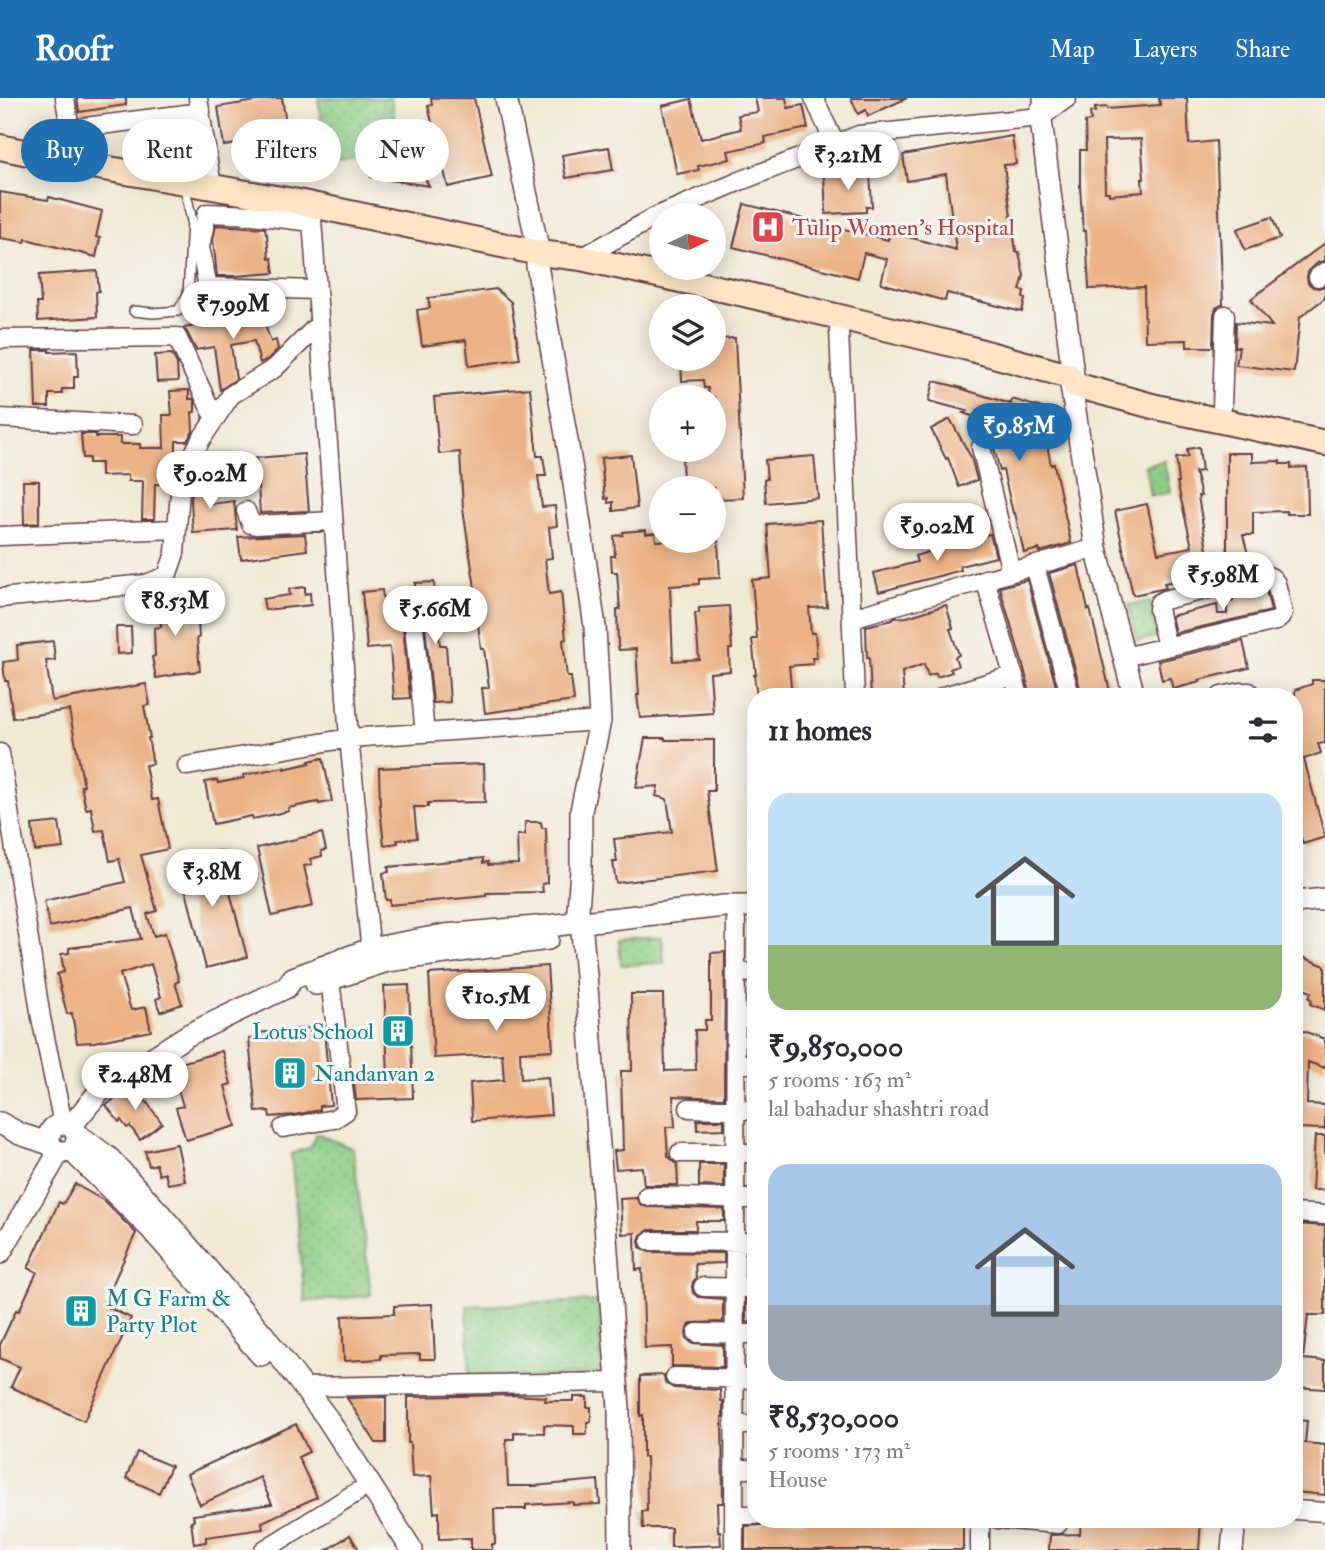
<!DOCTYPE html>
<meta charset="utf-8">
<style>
body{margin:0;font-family:"IM FELL Double Pica",serif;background:#f7f7f7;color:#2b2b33;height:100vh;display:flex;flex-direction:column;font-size:26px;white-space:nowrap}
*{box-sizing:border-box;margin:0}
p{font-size:23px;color:#7c7c81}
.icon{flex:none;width:38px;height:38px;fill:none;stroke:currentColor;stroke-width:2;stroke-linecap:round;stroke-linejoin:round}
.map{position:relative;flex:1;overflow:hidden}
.drawer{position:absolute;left:747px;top:590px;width:556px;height:840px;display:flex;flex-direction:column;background:#fff;border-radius:28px;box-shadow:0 4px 18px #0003}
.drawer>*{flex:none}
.hud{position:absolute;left:21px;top:21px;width:621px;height:63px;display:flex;gap:14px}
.needle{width:46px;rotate:86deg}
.buttons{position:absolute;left:649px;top:105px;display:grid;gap:14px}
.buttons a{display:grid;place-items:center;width:77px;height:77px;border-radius:50%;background:#fff;box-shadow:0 4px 18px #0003;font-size:35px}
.price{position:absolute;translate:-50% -60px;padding:0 16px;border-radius:24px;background:#fff;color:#222;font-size:23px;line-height:46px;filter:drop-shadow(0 2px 4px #0008)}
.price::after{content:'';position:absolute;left:50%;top:42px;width:21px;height:16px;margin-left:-10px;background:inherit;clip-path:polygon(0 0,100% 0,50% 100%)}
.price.selected{background:#1f6fb2;color:#fff}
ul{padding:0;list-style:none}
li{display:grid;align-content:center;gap:14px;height:371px;padding:0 21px}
li span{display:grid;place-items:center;height:217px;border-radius:21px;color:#555}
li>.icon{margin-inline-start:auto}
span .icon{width:126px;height:126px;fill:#fffc;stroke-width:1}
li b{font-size:30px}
h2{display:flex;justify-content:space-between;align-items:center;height:84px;padding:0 21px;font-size:30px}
.chip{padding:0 24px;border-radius:32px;background:#fff;box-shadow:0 4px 18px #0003;font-size:24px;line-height:63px}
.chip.selected{background:#1f6fb2;color:#fff}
header{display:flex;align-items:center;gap:42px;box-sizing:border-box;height:98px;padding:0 35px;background:#1f6fb2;color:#fff}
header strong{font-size:33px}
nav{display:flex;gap:38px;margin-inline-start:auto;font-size:24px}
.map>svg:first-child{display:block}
</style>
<header>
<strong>Roofr</strong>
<nav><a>Map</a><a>Layers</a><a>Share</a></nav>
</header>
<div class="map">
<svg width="1325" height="1452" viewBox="0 0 1325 1452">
<defs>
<pattern id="green-dots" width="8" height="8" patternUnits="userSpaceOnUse" patternTransform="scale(1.75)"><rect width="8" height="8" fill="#8dce85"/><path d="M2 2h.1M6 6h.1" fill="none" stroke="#7bb073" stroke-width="1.8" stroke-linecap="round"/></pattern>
</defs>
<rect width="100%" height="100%" fill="#f6f6f2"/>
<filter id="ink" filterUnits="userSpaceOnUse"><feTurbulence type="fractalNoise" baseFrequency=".0143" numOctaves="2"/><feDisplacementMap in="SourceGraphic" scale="14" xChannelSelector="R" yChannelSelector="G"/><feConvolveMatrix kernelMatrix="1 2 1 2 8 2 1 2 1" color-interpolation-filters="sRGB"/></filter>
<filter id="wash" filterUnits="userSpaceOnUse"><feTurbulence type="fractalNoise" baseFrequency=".00686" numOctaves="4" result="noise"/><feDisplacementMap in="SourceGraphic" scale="28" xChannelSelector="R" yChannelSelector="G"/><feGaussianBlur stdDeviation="1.57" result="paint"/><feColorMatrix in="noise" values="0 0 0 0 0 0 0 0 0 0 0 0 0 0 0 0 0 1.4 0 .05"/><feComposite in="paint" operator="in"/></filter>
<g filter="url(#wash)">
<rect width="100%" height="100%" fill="#f0e9d4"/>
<path fill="url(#green-dots)" stroke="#6c7658" stroke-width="2" d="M318,0H391L394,19L378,21L360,39L363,62L328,67Z
M1164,363L1170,394L1150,398L1145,367Z
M1150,503L1157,539L1136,543L1129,507Z
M662,839L664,865L621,867L619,842Z
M316,1035L353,1051L371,1197L305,1204L291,1056L311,1049Z
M599,1203L602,1276L470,1281L467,1208Z"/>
<g id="blocks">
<path fill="#ecb285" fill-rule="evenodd" d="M77,0H126V7L79,14Z
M275,0H282L288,38L224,48L218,9Z
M431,0H474L492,79L448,89L428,8L432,7Z
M755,0H786L788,10L803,7L808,30L765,39L766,45L728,53L730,61L698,68L699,72L677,76L662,8L691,1L701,41L741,31L738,17L758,14Z
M851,0H907L868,18L866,12L858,16Z
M1159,0H1187L1189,46L1216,43L1223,206L1216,210L1214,216L1213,249H1187V242L1145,243L1144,189L1089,191L1086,133H1083L1080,88V52H1086L1085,24L1091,23L1090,14H1095V10L1107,9V11L1160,7ZM1141,41L1144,81H1142L1143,94L1109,97V94H1105L1104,42Z
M412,31L416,63L429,88L371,79L365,39L393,36V34Z
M1012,38L1016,66L1004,67L1016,154H1019L1024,178L1020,192L1024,193L1023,200L1025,201L1022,214L947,195L945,203L881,185L887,161L864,155L858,180L733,149L744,106L888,142L890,134L956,152L946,76L907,83L903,57Z
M609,49L613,72L566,80L562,57Z
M864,71V74H870L872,109H866V114L826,116L824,76H835V72Z
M0,94L48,102L49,99L102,113L96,139L100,140L96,159L26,141L25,144L0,140Z
M1272,119L1280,140L1245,152L1237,131Z
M216,127L265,130L266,136H267L269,161L272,160L274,175L235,178H217L213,141Z
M1325,145V163L1319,164L1311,170L1308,174L1307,179L1308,185L1313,189L1318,190L1325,188V200L1300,219L1294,274L1236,267L1239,249H1235L1236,224L1272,228L1251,201Z
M97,173L99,193L96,194L97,219L38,223L37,205H41L39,177Z
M496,191L511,204L520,261L469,268L466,242L422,248L417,212L430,210L428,200Z
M260,213L271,244L276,242L278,251L268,261L260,265L254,243L231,247L236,281L220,292L214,249L196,252L187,234L183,230L216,225V222L244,218V217Z
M735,240L743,400L714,401V390H683L682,356L705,355V352H714V299H709L708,290H704L703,282L682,283L681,261H714V241Z
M34,252H49V254L77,253L78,279H74V291H62V296H49V309H36Z
M172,256L177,266L178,283L157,284L155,257Z
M934,283L962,290V291L1011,306L1012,301L1052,313L1045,336L1051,367L1054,366L1071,445L1040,454L1039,451L1024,455L1015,415H1013L1003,372L1000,373L987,323L963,315L967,313L929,303Z
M530,290L537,358H543L546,378H538L542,409L555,408L557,428L549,429L552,460L545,461L549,496L561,494L566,541L563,542L567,579H571L574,603L485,615L482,590H489L484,551H481L478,526H473L470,504L477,503L463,411L460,354L439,356L434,299Z
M189,292V301H193L195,304V314H192L193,333L187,343H176V365L171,376L169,386H155L154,421H142L143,383H128V377L101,378V365H89V360H83L81,336H96V339H120V346H140V350H164L163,317H172L170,293Z
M950,321L971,359L977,382L959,389L948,360L946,361L931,331Z
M1199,349L1202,373L1195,374L1201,398H1198L1211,476L1164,485L1166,490L1133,497L1115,413L1147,406L1158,455L1192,449L1177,384H1179L1176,360L1188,359L1187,351Z
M1227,355H1252V364L1280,363V366H1291V370L1307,369L1308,416H1287L1286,413L1253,414V437H1243L1251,468L1227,474Z
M304,356L309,413L260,415L256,360Z
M631,357L637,410L613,413V404L608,405V400L605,401L601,360Z
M814,358L818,400L766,405L764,382L767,381L765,362Z
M194,380L207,381L211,406L234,403L237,432L193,435L191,402Z
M23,383H39V425L24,426Z
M821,422L827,509L809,510L811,535H815L817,560H812L813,566L789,568L792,598H757L754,577H756L752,541H757L752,482L771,480L767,426Z
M646,432V436L655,435L656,443H718L720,480L699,481V486L670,488L673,563L699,561L695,515H699V510L729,508L732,551H729L730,573L710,575L713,615L640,620L637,597H639L636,551L619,552L618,548L617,511H620L617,474H612L611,458H615L614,438L623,437V434Z
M305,436L307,452L241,461L238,439Z
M990,436L996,459L960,468L961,472L879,494L874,475L917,464L915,458L960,445V443Z
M1078,467L1088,512L1090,511L1110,593L1086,598H1079L1080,590L1049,475Z
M1027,482L1058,596L1059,598H1030L1025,574L1002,497L1000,489Z
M434,484L440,547H446L450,604L433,605L422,498L420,492L415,488V485Z
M305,489V496L310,495L311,507L265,512L263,501L290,497L289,491Z
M182,490L185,524L198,523L199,540H197L200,573L175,576V577L156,580L152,559L155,558L154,530L161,529L158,494Z
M382,492L383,500L400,499L410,600L394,601L390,549L367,551L362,494Z
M1266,492L1271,513L1175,535L1171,518L1217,507L1218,516H1227V505L1233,503V500Z
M946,507L953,530L950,531L959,557L955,559L958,568L950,571L952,574L937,579L936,575L928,578L924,566L902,574L904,598H871L869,560H867L866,528L892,522L894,520L907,519Z
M116,529H131L132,555L117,556Z
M53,543L55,562L46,563L52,603L146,586L150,607L144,608L150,640H148L153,666L145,667L152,702L158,701L168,751L141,757L157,813L147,816L154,838L165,835L179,883L175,885L182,906L160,914L156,901L161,899L151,866L120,876L131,912L146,909L151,933L94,944L77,945L72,915L67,916L57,876L64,874L61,856L69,855V850L141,841L133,810L50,829L44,803L125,784L119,761L110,763L104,732L95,733L91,710L86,711L81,688H84L69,612L13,620L8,583H5L3,564L18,562L17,547Z
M1243,543L1249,570L1199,582L1200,584L1173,591L1170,580L1162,582L1158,563Z
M1312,582H1325V645L1318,646L1321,655L1304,661L1325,739L1303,746L1295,720V592L1312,586Z
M645,640H665V642H714V693H707L718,773L616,785L613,764H617L614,741L672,734L667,701L656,698L658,688L636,690Z
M323,660L332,703L319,706L318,704L288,710L289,713L253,721L252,718L213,726L205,684L217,682L218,685L244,680L243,677L284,669V671L310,665L309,663Z
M484,666L485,704L428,705V709H414L417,740L397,742L398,745L384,747L380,710L379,670Z
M59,724L63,750L35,753L32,727Z
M525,724H541L542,730H546L547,785L542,786L543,794L486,795V798L390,807V802H386L383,775L389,774L388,769L483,760V765L488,764V767L518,766L517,737H525Z
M322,735L326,752L321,753L322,758L310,761L312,766L304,768L313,808L272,818L257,750Z
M219,753L247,859L206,870L178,763Z
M725,854L724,1000L673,998L675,1029H666L668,1058L677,1066L678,1087H644L642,1069L616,1071L614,1053L623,1052L621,973H632L631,896H663L665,973L696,972L695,932H705V922H711V855Z
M1295,856L1325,868V912L1310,906L1312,902L1309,900L1311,894L1295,887Z
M547,868L553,952L520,954L521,981L548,979L551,1017L472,1023L470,985L504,982L502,956L434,960L429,876Z
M409,887L413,1000L356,1002L353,979L388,977L384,888Z
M310,930V934L324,933L331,1007L320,1008V1012L294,1017L270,1019L269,1013L256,1014L249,941L259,940L258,935Z
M1295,930L1325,941V970L1308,964L1307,1006L1325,1007V1031L1295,1030Z
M222,953L231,986L225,988L236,1028L186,1042L176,1010L183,1008L171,968Z
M134,987L162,1025L140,1042L130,1028L127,1030L121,1022L119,1024L106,1007Z
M697,1022H724V1031L697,1032Z
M1315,1038H1325V1092H1312Z
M177,1046L185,1083L168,1086L165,1075L159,1077L156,1066L149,1068L145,1053Z
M699,1066H724V1089L699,1088Z
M75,1086L104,1103L136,1135L103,1207L131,1220L84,1323L11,1289L20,1269L0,1260V1247L16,1212L19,1213L37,1174L28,1170L59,1104L63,1106Z
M636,1100L641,1107L647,1109L724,1111V1123H696V1132H649L641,1137L639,1142L640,1149L649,1154L724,1155V1165L695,1166L696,1180L693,1184L692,1189L693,1195L698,1199L723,1201V1224L692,1225L688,1229L686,1235L687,1241L692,1245L723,1247V1269L672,1268V1249L645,1250L642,1171L636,1172L635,1135L622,1136L620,1101Z
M1295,1126L1325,1128V1217H1308L1303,1261L1325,1263V1291L1295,1289Z
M746,1201H756V1225L746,1224Z
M432,1206L435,1261H420V1256L381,1257V1261L344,1263L342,1218L394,1216V1208Z
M664,1277L665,1285L674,1290L720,1292L721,1303H723V1319H722L723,1405H717L718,1433H720L721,1447L671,1449V1430H643L642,1413H647L646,1359H643V1317L640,1318V1278Z
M513,1297L546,1299L545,1303H574V1299H587V1309H591V1324H587V1336H574V1328L544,1327V1335L514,1334V1341H506L508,1388H534L598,1382L600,1406L573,1407V1404L526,1407V1411H494L495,1446H492V1452H471V1440L439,1441V1414L434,1415L431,1378L412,1379L410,1345H408V1299Z
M386,1299V1345H376L347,1300Z
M1295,1322L1307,1323L1305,1345L1325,1347V1397L1295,1394Z
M296,1326L309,1354L298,1359L317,1399L262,1424L263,1431L206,1439V1444L194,1446L191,1423L194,1422L193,1417L272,1406L260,1379L200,1407L187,1376Z
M137,1354L171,1368L159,1395L126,1380Z
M766,1421H794V1423L819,1422V1424L875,1421H963V1452H745V1428L761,1427Z
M1081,1421L1153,1423V1421H1201L1199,1452H1049L1050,1437L1080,1436Z
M350,1437L359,1452H327Z"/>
</g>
</g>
<g filter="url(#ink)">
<use href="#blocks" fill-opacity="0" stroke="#633d44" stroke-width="2"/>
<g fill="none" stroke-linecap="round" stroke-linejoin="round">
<defs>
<path id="service" d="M134,213L152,215L178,213L188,197L192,123L186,95"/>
<path id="minor" d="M65,0L75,65
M198,0L212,89
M814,0L835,46
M70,31L201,14
M311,107L349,640L372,864
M312,124L252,117L207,115L200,149L208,189L317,192
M581,160L655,119L740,83L859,37L1041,19L1067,0
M1318,179L1325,174
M839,232L855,598
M0,241L177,239L215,321
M1222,310L1225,217
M0,320L133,327
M981,349L1011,474
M246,413L251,426L256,427L333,423
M0,438L177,431
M1035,468L1069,593
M985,481L1018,594
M411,499L425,635
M0,500L146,486L167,478L175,455L181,381L200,343L231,297L275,270L319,226
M852,522L862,517L1096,450
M1124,559L1276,523L1280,520L1283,515L1276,485L1272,480L1266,477L1164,502L1159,505L1158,511L1167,549
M944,598L1014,577
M1221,598L1241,594H1249L1252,598
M0,655L41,920L63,1026
M187,668L349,640L600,623
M736,874L756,875
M736,920H756
M736,966H756
M689,1010L756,1012
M283,1030L334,1021L346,1013L330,882
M680,1055H756
M647,1098L756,1101
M1295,1115L1325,1117
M650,1143L756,1144
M703,1189L756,1190
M697,1235L756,1236
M675,1279L756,1281
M304,1289L617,1284
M734,1327H756
M734,1371H756
M1295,1412L1325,1414
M734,1417H756
M980,1421V1452
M997,1421L1058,1426
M264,1452L357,1394
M734,1452L736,822"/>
<path id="tertiary" d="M506,0L539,155L537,167L572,372L595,529L600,623L581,713V772L577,825
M1044,0L1045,6L1040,14L1073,277
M1071,287L1096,450L1134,598
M1295,804L1325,801
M581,824L586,877L619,1310L620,1452
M316,886L387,863L548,841
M0,1025L20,1036L50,1046
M49 1040a14 14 0 1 1 28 0a14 14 0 1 1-28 0Z
M71,1028L99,994L188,937L287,889L293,880L370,851L444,837L548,828L724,808H756
M77,1036L109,1060L162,1118L262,1235L327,1320L412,1452
M71,1052L151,1131L261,1257
M0,1155L59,1054
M1232,1452L1235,1421"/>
<path id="secondary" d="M0,49L75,65L293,103L539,155L581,160L744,196L968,250L1069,278
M1075,287L1156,309L1325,345"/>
</defs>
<use href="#service" stroke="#633d44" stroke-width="12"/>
<use href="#minor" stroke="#633d44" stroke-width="21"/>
<use href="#tertiary" stroke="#633d44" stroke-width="24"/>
<use href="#secondary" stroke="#633d44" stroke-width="28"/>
<use href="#service" stroke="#fff" stroke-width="9"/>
<use href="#minor" stroke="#fff" stroke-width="18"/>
<use href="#tertiary" stroke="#fff" stroke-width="21"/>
<use href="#secondary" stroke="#fee5c5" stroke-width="24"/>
</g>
</g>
<defs>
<symbol id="hospital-square" viewBox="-11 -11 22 22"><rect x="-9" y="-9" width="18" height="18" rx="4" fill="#e0444e" stroke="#f6f6f2"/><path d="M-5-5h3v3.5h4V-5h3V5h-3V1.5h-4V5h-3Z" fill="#fff"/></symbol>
<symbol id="building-square" viewBox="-11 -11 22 22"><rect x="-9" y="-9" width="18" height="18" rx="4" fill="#0f9aa8" stroke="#f6f6f2"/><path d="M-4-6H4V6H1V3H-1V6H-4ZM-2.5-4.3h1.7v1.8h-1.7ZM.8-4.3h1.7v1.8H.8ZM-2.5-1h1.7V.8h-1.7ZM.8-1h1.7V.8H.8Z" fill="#fff"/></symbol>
</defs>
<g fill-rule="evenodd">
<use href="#hospital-square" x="749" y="110" width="38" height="38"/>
<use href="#building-square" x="379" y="914" width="38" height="38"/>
<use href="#building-square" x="271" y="956" width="38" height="38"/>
<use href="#building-square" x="62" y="1194" width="38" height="38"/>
</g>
<g text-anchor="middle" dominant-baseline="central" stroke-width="6" stroke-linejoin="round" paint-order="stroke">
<g font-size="23" fill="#be3a42" stroke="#f6f6f2" text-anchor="start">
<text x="792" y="129">Tulip Women's Hospital</text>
</g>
<g font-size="23" fill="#0d838f" stroke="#f6f6f2" text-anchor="start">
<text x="374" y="933" text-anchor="end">Lotus School</text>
<text x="314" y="975">Nandanvan 2</text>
<text x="106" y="1200">M G Farm &amp;<tspan x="106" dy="26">Party Plot</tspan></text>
</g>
</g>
</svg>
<div class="buttons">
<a><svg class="needle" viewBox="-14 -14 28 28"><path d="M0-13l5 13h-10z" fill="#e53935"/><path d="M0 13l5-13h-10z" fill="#7c7c81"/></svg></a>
<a><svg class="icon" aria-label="layers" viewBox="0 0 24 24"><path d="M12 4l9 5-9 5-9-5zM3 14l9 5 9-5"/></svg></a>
<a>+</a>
<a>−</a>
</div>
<b class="price" style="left:848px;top:94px">₹3.21M</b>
<b class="price" style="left:233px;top:243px">₹7.99M</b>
<b class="price selected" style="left:1019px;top:365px">₹9.85M</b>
<b class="price" style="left:210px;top:413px">₹9.02M</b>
<b class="price" style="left:937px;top:465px">₹9.02M</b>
<b class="price" style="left:1223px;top:514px">₹5.98M</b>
<b class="price" style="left:175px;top:540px">₹8.53M</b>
<b class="price" style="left:435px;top:548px">₹5.66M</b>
<b class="price" style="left:212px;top:811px">₹3.8M</b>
<b class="price" style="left:496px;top:935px">₹10.5M</b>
<b class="price" style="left:135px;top:1014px">₹2.48M</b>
<div class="hud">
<a class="chip selected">Buy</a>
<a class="chip">Rent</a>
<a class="chip">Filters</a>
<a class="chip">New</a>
</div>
<section class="drawer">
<h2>11 homes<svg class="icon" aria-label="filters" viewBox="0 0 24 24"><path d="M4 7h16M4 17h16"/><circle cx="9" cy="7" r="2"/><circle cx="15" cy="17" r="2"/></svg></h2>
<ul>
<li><span style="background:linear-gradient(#bfe0f5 70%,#8fb573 0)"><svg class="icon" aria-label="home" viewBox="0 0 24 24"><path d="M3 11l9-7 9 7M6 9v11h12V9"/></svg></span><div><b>₹9,850,000</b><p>5 rooms · 163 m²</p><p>lal bahadur shashtri road</p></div></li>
<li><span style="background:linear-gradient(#a9c7e8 65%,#9aa5b1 0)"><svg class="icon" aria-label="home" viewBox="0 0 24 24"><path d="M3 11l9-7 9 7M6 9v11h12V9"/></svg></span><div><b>₹8,530,000</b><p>5 rooms · 173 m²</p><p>House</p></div></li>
</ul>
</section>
</div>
